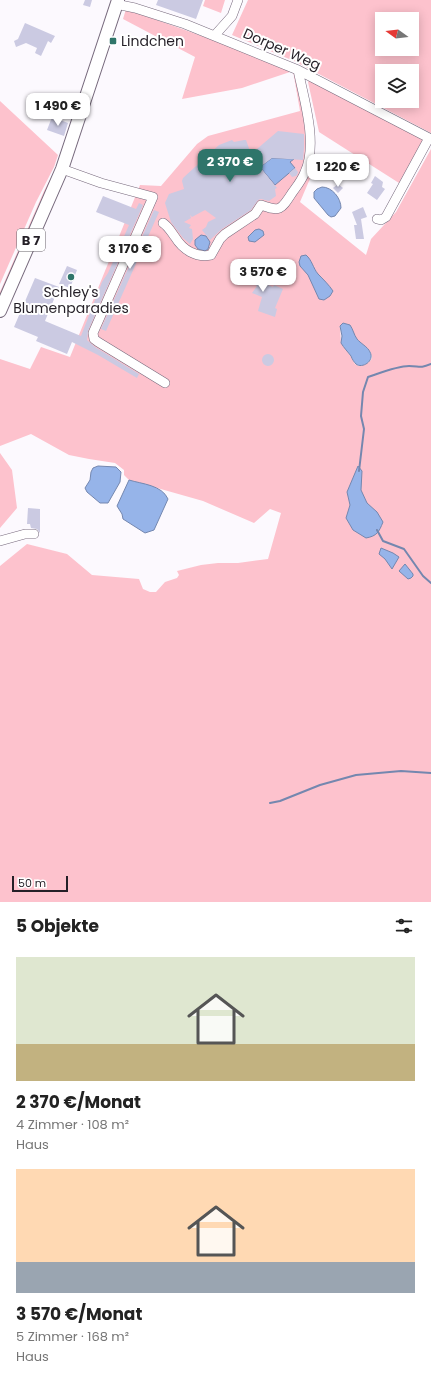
<!DOCTYPE html>
<html lang="de">
<meta charset="utf-8">
<style>
body{margin:0;font-family:Poppins,sans-serif;background:#f2f2f2;color:#222;height:100vh;display:flex;flex-direction:column;font-size:15px;white-space:nowrap}
*{box-sizing:border-box;margin:0}
p{font-size:13px;color:#767676}
.icon{flex:none;width:22px;height:22px;fill:none;stroke:currentColor;stroke-width:2;stroke-linecap:round;stroke-linejoin:round}
.map{position:relative;height:902px;overflow:hidden}
.panel{display:flex;flex-direction:column;background:#fff;flex:1}
.panel>*{flex:none}
.needle{width:26px;rotate:285deg}
.tools{position:absolute;left:375px;top:12px;display:grid;gap:8px}
.tools a{display:grid;place-items:center;width:44px;height:44px;border-radius:0px;background:#fff;box-shadow:0 2px 10px #0003;font-size:20px}
.scale{position:absolute;left:12px;bottom:10px;width:56px;box-sizing:border-box;padding-left:4px;border:2px solid #241f27;border-top:0;font-size:11px;line-height:14px;white-space:nowrap;color:#241f27;-webkit-text-stroke:3px #fff;paint-order:stroke}
.price{position:absolute;translate:-50% -34px;padding:0 9px;border-radius:8px;background:#fff;color:#222;font-size:13px;line-height:26px;filter:drop-shadow(0 1px 2px #0008)}
.price::after{content:'';position:absolute;left:50%;top:24px;width:12px;height:9px;margin-left:-6px;background:inherit;clip-path:polygon(0 0,100% 0,50% 100%)}
.price.selected{background:#2f756a;color:#fff}
ul{padding:0;list-style:none}
li{display:grid;align-content:center;gap:8px;height:212px;padding:0 16px}
li span{display:grid;place-items:center;height:124px;border-radius:0px;color:#555}
li>.icon{margin-inline-start:auto}
span .icon{width:72px;height:72px;fill:#fffc;stroke-width:1}
li b{font-size:17px}
h2{display:flex;justify-content:space-between;align-items:center;height:48px;padding:0 16px;font-size:17px}
.map>svg:first-child{display:block}
</style>
<div class="map">
<svg width="431" height="902" viewBox="0 0 431 902">
<rect width="100%" height="100%" fill="#fcf9fe"/>
<path fill="#fdc2cd" fill-rule="evenodd" d="M205,0H225L221,13L203,6Z
M248,0H431V133L294,61L232,35ZM382,19H412V49H382ZM382,71H412V101H382Z
M126,9L227,45L293,71L302,76L312,127L315,167L300,202L366,255L371,239L396,212L431,149V902H0V566L27,544L67,554L92,575L139,579L143,589L150,592H156L165,582L177,578L179,575L177,571L201,565L218,563H238L268,559L281,513L270,509L254,523L203,501L129,480L124,475V470L115,463L89,459L69,455L31,434L0,446V359L30,369L41,347L70,357L140,185L161,186L197,144L208,136L300,111L293,71L242,88L182,99L195,57L123,19ZM343,323L350,325L355,337L362,345L370,351L372,357L371,360L366,364L359,366L355,364L350,355L341,343L340,326Z
M310,79L423,140V145L399,183L319,132L308,82Z
M0,101L58,155L54,167L36,202L0,284Z
M53,174L0,301V292L44,191Z
M0,453L12,470L17,508L0,528Z"/>
<path fill="#96b4e9" stroke="#7487af" d="M272,158L294,159L290,162L295,168L275,185L260,167Z
M322,187C332,187 341,198 341,208L335,216L331,217L328,215L314,198V192L317,189Z
M259,229L263,231L264,235L255,242L249,241L248,237L255,230Z
M201,235L206,236L210,242L208,249L205,251L198,249L195,245V240Z
M306,255C312,260 313,268 318,274C323,279 329,285 333,291L330,296L324,300L319,299L308,275L300,266L299,262L301,256Z
M343,323L350,325C353,329 354,335 357,339C360,343 368,347 370,352C375,361 362,369 356,364C354,362 352,359 351,356C348,352 344,348 341,343L342,336L340,326Z
M98,466L116,467L121,472L120,482L108,503H100L87,492L85,488L90,480L91,472L93,468Z
M358,466L362,471L361,490L367,503L377,512L383,522C379,532 377,536 366,538L353,530L346,518L350,505L347,492Z
M129,480C142,484 162,485 168,499L154,530L145,533L123,519L122,514L117,506Z
M381,548L393,553L399,557L392,569L385,559L379,554Z
M405,564L413,574V576L411,578L408,579L399,571Z"/>
<g fill="none" stroke-linecap="round" stroke-linejoin="round">
<path stroke="#7487af" stroke-width="2" d="M359,471L364,429L361,416L363,392L368,377C380,373 397,366 409,366C420,366 419,369 431,364
M377,530L383,541L404,549L423,576L431,583
M270,803L280,801L320,785L356,775L401,771L431,773"/>
</g>
<path fill="#cbcae2" d="M85,0H92L90,7L83,5Z
M158,0H203L196,19L156,5Z
M25,23L55,36L51,43L48,41L41,56L35,53L37,48L26,43L16,47L14,41L18,39Z
M52,117L68,123L64,136L47,130Z
M278,131L304,134V148L303,160L272,158L260,167L277,188L275,189L276,196L269,201L261,199L258,200L251,210L222,229L210,240L202,230L206,227L208,222L216,218L205,210L192,217L190,215L191,218L184,222L191,225L189,228L192,229L193,239L190,244L183,238L171,222L165,203L169,194L184,189L182,181L183,178L219,145L232,140L234,142L244,140H246L251,154Z
M323,160L336,167L335,168L341,171L336,181L318,170Z
M295,168L298,172L297,175L296,176L292,177L289,173Z
M375,176L383,182L382,187L385,189L377,200L367,193L373,184L371,183Z
M338,184L343,188L338,193L333,188Z
M103,196L136,209L139,203L143,205L88,331L87,340L95,347L139,374L137,378L98,355L72,342L67,354L36,341L38,337L14,327L35,278L59,287L45,321L81,336L102,282L108,273L129,225L96,212Z
M363,207L367,217L361,219L364,239H356L354,225H357L352,212Z
M154,210L159,212L106,331L101,329Z
M67,266L77,270L70,288L59,284Z
M249,272L258,278L256,280L273,287L274,285L283,289L275,308L277,309L275,317L258,311L262,297L252,293L257,286L245,279L241,284L232,279L236,273L239,275L241,273L247,276Z
M262 360a6 6 0 1 1 12 0a6 6 0 1 1-12 0Z
M28,508L40,509V533L37,529L31,528L30,524H27Z"/>
<g fill="none" stroke-linecap="round" stroke-linejoin="round">
<defs>
<path id="minor" d="M116,4L135,8L185,24L298,70L431,139
M215,35L232,16L238,0
M62,169L101,183L153,197L93,333L94,339L98,342L165,383
M377,219L381,220L386,217L429,138
M163,223C169,227 171,232 175,237C183,250 196,258 211,255L220,239L225,234L255,214L261,205C280,212 281,210 292,193C297,186 302,180 305,172C318,144 304,99 298,70
M0,541L25,534H34"/>
<path id="major" d="M0,311L62,169L118,0"/>
</defs>
<use href="#minor" stroke="#76697c" stroke-width="10"/>
<use href="#major" stroke="#76697c" stroke-width="14"/>
<use href="#minor" stroke="#fff" stroke-width="9"/>
<use href="#major" stroke="#fff" stroke-width="12"/>
</g>
<g fill="#2f756a" stroke="#fff" stroke-width="1.5">
<rect x="109" y="37" width="8" height="8" rx="2"/>
<circle cx="71" cy="277" r="4"/>
</g>
<g text-anchor="middle" dominant-baseline="central" stroke-width="4" stroke-linejoin="round" paint-order="stroke">
<rect fill="#fff" stroke="#666268" stroke-width="1" x="17" y="229" width="28" height="22" rx="3"/>
<g font-size="13" font-weight="bold" fill="#241f27">
<text x="31" y="240">B 7</text>
</g>
<g font-size="14" fill="#241f27" stroke="#fff" text-anchor="start">
<text x="121" y="41">Lindchen</text>
<text x="71" y="292" text-anchor="middle">Schley's<tspan x="71" dy="16">Blumenparadies</tspan></text>
</g>
<g font-size="14" fill="#241f27" stroke="#fff">
<text transform="translate(282 49) rotate(24)">Dorper Weg</text>
</g>
</g>
</svg>
<div class="tools">
<a><svg class="needle" viewBox="-14 -14 28 28"><path d="M0-13l5 13h-10z" fill="#e53935"/><path d="M0 13l5-13h-10z" fill="#767676"/></svg></a>
<a><svg class="icon" aria-label="layers" viewBox="0 0 24 24"><path d="M12 4l9 5-9 5-9-5zM3 14l9 5 9-5"/></svg></a>
</div>
<div class="scale">50 m</div>
<b class="price" style="left:58px;top:127px">1 490 €</b>
<b class="price selected" style="left:230px;top:183px">2 370 €</b>
<b class="price" style="left:338px;top:188px">1 220 €</b>
<b class="price" style="left:130px;top:270px">3 170 €</b>
<b class="price" style="left:263px;top:293px">3 570 €</b>
</div>
<section class="panel">
<h2>5 Objekte<svg class="icon" aria-label="filters" viewBox="0 0 24 24"><path d="M4 7h16M4 17h16"/><circle cx="9" cy="7" r="2"/><circle cx="15" cy="17" r="2"/></svg></h2>
<ul>
<li><span style="background:linear-gradient(#dfe7d0 70%,#c2b280 0)"><svg class="icon" aria-label="home" viewBox="0 0 24 24"><path d="M3 11l9-7 9 7M6 9v11h12V9"/></svg></span><div><b>2 370 €/Monat</b><p>4 Zimmer · 108 m²</p><p>Haus</p></div></li>
<li><span style="background:linear-gradient(#ffd9b3 75%,#9aa5b1 0)"><svg class="icon" aria-label="home" viewBox="0 0 24 24"><path d="M3 11l9-7 9 7M6 9v11h12V9"/></svg></span><div><b>3 570 €/Monat</b><p>5 Zimmer · 168 m²</p><p>Haus</p></div></li>
</ul>
</section>
